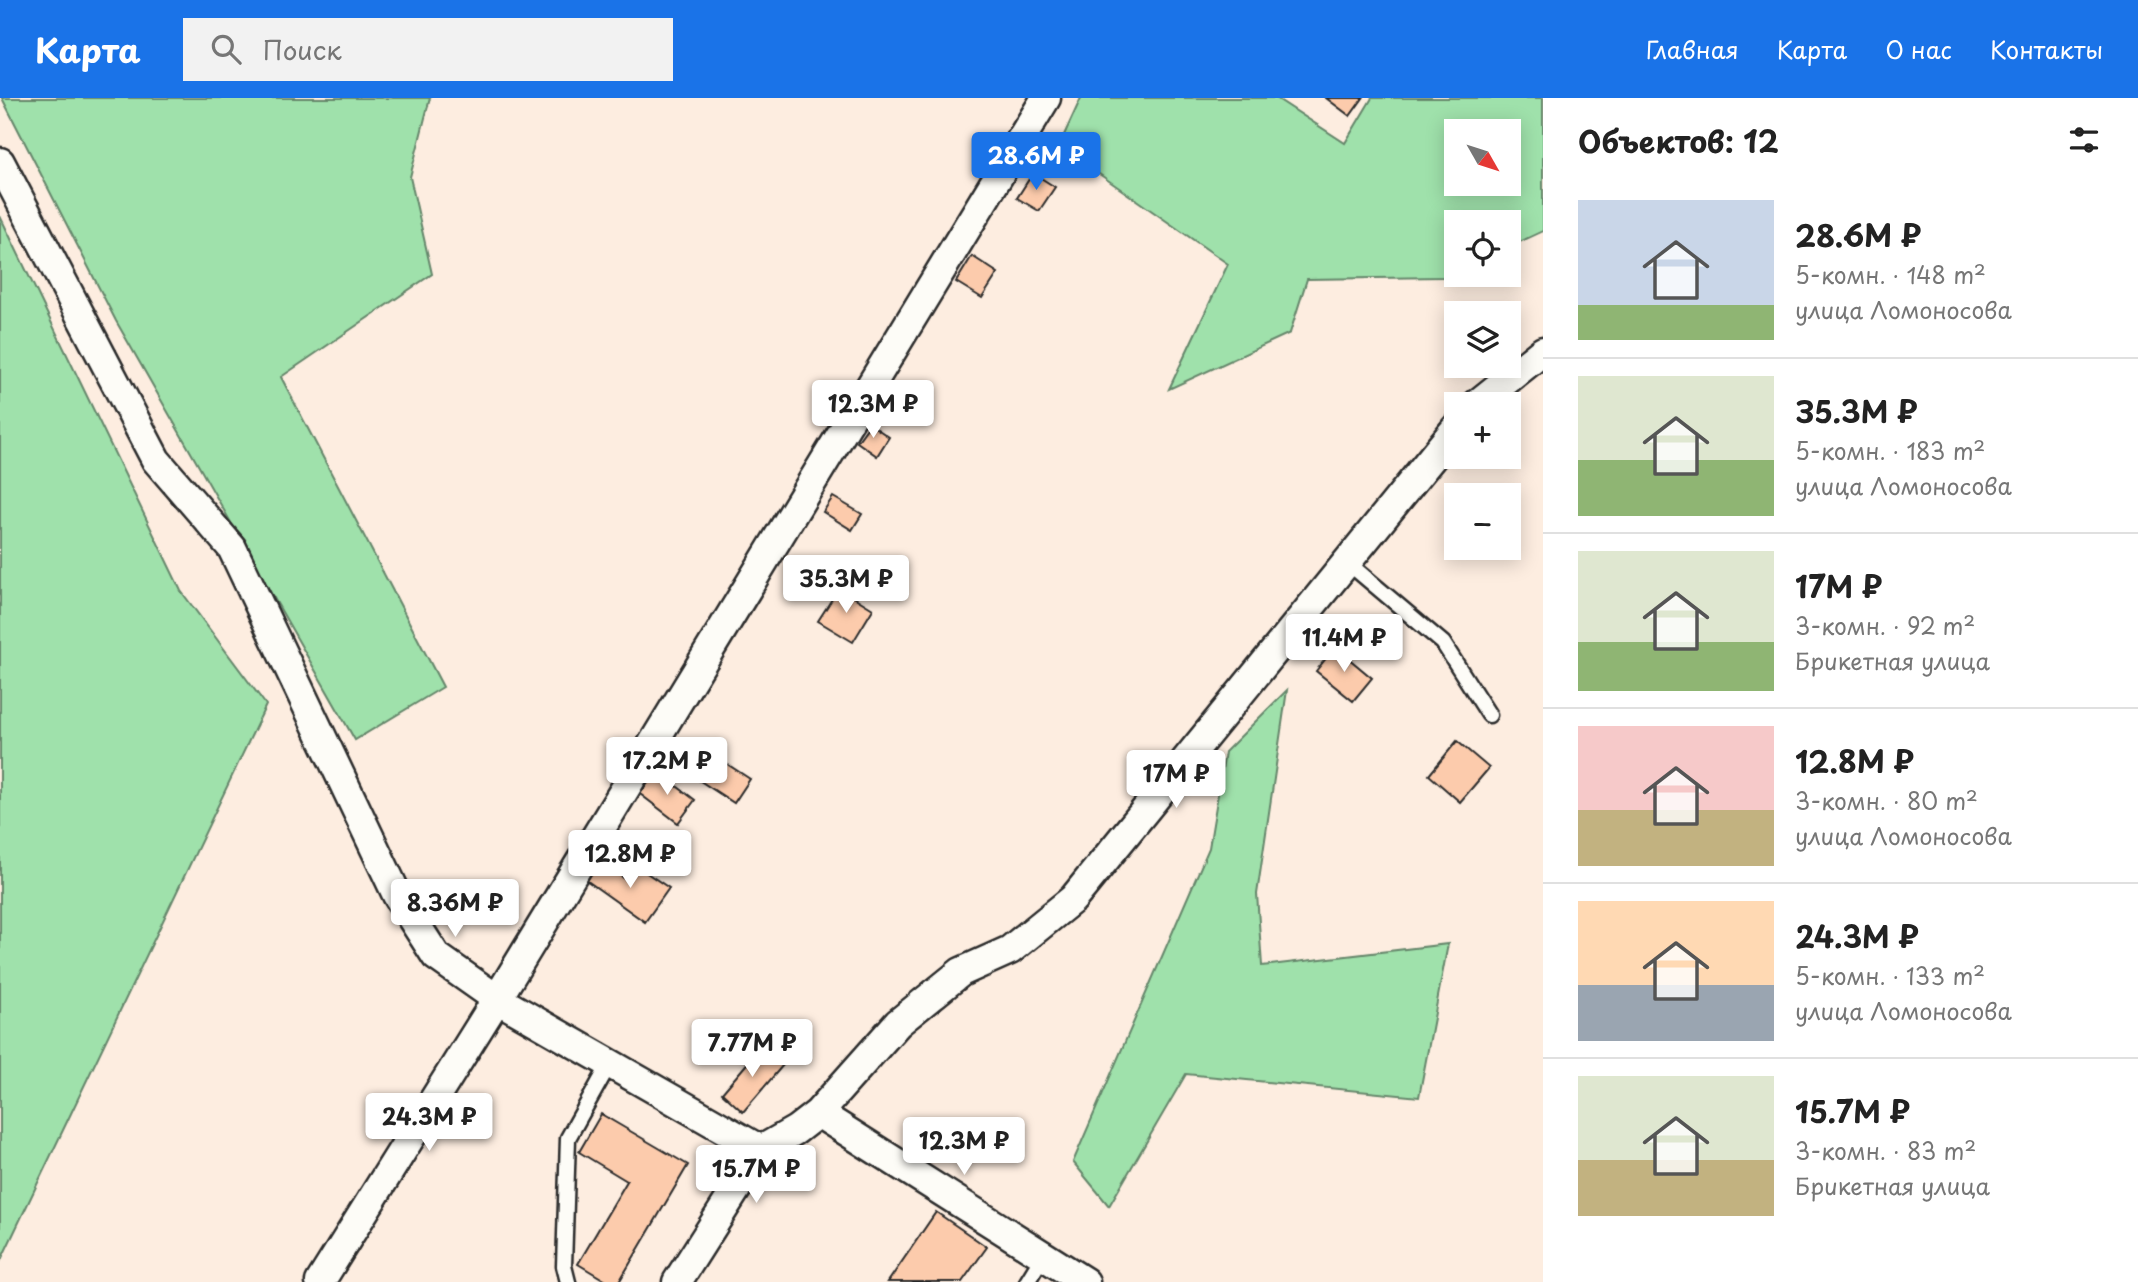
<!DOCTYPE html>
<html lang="ru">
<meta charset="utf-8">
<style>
body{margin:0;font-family:"Playpen Sans",sans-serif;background:#f2f2f2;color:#222;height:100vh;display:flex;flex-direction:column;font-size:26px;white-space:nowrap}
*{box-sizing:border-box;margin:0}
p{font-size:23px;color:#767676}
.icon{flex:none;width:38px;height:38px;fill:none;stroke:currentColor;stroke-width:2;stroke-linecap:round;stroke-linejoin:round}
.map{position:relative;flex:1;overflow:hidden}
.drawer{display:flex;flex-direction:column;background:#fff;width:595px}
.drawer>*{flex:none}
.needle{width:46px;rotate:129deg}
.buttons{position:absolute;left:1444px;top:21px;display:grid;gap:14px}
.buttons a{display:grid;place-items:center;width:77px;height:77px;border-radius:0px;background:#fff;box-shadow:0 4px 18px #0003;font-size:35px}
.price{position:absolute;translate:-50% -60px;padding:0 16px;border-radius:7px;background:#fff;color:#222;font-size:23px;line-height:46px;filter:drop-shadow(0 2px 4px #0008)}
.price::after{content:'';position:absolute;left:50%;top:42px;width:21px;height:16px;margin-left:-10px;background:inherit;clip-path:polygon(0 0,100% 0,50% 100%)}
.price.active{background:#1a73e8;color:#fff}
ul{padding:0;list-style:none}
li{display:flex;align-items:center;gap:21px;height:175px;padding:0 35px}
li+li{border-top:2px solid #e0e0e0}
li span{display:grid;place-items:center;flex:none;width:196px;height:140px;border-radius:0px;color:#555}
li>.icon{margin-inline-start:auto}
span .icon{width:84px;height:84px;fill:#fffc;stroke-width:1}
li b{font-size:30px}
h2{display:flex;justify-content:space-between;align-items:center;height:84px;padding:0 35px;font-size:30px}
header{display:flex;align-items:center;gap:42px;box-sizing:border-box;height:98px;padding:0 35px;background:#1a73e8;color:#fff}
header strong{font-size:33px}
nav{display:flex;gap:38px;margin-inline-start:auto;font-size:24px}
.search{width:490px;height:63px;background:#f2f2f2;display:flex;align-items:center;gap:18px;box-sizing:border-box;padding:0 24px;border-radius:0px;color:#767676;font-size:26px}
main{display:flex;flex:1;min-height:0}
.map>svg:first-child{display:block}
</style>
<header>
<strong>Карта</strong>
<div class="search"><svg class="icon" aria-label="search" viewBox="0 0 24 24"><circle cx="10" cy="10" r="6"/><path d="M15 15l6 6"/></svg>Поиск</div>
<nav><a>Главная</a><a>Карта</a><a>О нас</a><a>Контакты</a></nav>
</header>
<main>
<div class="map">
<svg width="1543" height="1184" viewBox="0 0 1543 1184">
<rect width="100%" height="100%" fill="#fdede0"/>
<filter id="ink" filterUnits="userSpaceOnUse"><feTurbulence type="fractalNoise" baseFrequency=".0143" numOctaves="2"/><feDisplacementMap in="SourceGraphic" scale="14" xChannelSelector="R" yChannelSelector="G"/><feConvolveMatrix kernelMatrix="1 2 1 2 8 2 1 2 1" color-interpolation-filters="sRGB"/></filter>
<g filter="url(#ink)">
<path fill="#9fe1ab" stroke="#65866b" stroke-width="2" fill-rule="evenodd" d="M2,0H430L410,79L432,176L281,279L443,589L355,642L116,223Z
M1081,0H1276L1345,45L1372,0H1543V133L1509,149L1508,124H1456V173L1443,179L1307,181L1290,235L1169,291L1228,166L1059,48ZM1456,33H1508V86H1456Z
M0,118L181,493L266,607L0,1164Z
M1287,592L1257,796L1262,868L1448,846L1419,999L1186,976L1109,1108L1073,1064L1209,750L1225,654Z"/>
<path fill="#fccbac" stroke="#2b2b2b" stroke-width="2" d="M1326,0H1363L1350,18Z
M1033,75L1055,89L1039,113L1017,100Z
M972,158L998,175L982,200L956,184Z
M870,326L889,339L877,358L857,344Z
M833,399L862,416L852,432L823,414Z
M839,490L873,511L853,544L818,523Z
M1335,549L1372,580L1353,603L1316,573Z
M1457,643L1489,670L1460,704L1429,677Z
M704,651L750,681L734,705L688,675Z
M657,673L695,702L678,725L640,696Z
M600,763L628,783L638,769L669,790L645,824L586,782Z
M762,948L783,967L743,1014L722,995Z
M601,1016L688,1067L619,1184H608L578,1166L627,1083L579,1054Z
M936,1114L987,1149L962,1184H888Z"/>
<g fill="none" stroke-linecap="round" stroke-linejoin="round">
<defs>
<path id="service" d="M1347,464L1443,545L1489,617
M568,1184L564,1168L568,1040L610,965
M1027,1184L1043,1158"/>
<path id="minor" d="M0,64L156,362L232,450L397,797L436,858L497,901L761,1052
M1477,306L1543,253
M818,1015L1085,1184
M320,1184L497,901L1046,0
M677,1184L761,1052L796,1032L818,1015L898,925L961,874L1010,852L1073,801L1456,330"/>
</defs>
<use href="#service" stroke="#2b2b2b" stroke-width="19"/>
<use href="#minor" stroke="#2b2b2b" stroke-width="33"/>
<use href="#service" stroke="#fdfcf7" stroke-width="14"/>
<use href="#minor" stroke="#fdfcf7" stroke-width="28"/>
</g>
</g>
</svg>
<div class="buttons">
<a><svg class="needle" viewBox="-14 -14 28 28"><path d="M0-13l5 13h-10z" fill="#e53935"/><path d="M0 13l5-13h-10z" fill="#767676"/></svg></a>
<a><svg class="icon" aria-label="locate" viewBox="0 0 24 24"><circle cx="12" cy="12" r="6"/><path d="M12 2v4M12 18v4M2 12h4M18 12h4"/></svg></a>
<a><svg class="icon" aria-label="layers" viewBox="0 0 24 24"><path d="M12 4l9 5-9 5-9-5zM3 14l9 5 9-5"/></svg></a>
<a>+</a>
<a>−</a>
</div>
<b class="price active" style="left:1036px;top:94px">28.6M ₽</b>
<b class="price" style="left:873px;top:342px">12.3M ₽</b>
<b class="price" style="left:846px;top:517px">35.3M ₽</b>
<b class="price" style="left:1344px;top:576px">11.4M ₽</b>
<b class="price" style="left:667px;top:699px">17.2M ₽</b>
<b class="price" style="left:1176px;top:712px">17M ₽</b>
<b class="price" style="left:630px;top:792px">12.8M ₽</b>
<b class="price" style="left:455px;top:841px">8.36M ₽</b>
<b class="price" style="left:752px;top:981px">7.77M ₽</b>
<b class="price" style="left:429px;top:1055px">24.3M ₽</b>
<b class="price" style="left:964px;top:1079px">12.3M ₽</b>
<b class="price" style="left:756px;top:1107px">15.7M ₽</b>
</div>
<section class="drawer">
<h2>Объектов: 12<svg class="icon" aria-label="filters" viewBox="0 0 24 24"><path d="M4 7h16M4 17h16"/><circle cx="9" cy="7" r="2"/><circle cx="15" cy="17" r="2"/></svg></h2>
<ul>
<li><span style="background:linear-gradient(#c9d6e8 75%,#8fb573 0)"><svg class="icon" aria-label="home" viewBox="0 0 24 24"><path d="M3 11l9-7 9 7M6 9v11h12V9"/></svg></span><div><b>28.6M ₽</b><p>5-комн. · 148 m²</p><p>улица Ломоносова</p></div></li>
<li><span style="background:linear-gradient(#dfe7d0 60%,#8fb573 0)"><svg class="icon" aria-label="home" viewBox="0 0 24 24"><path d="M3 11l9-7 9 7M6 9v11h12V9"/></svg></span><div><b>35.3M ₽</b><p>5-комн. · 183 m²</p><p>улица Ломоносова</p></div></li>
<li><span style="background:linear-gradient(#dfe7d0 65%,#8fb573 0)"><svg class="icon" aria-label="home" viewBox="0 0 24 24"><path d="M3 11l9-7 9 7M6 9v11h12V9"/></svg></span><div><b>17M ₽</b><p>3-комн. · 92 m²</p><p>Брикетная улица</p></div></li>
<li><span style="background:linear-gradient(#f6c9c9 60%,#c2b280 0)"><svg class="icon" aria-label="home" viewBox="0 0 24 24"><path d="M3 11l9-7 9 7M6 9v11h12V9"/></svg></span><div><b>12.8M ₽</b><p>3-комн. · 80 m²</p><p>улица Ломоносова</p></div></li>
<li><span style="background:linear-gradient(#ffd9b3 60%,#9aa5b1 0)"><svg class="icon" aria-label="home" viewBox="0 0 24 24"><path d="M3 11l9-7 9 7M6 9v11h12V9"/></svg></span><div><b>24.3M ₽</b><p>5-комн. · 133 m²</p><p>улица Ломоносова</p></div></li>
<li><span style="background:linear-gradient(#dfe7d0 60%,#c2b280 0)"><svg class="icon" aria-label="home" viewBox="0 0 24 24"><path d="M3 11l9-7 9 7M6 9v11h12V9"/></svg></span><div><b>15.7M ₽</b><p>3-комн. · 83 m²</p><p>Брикетная улица</p></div></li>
</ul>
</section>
</main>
